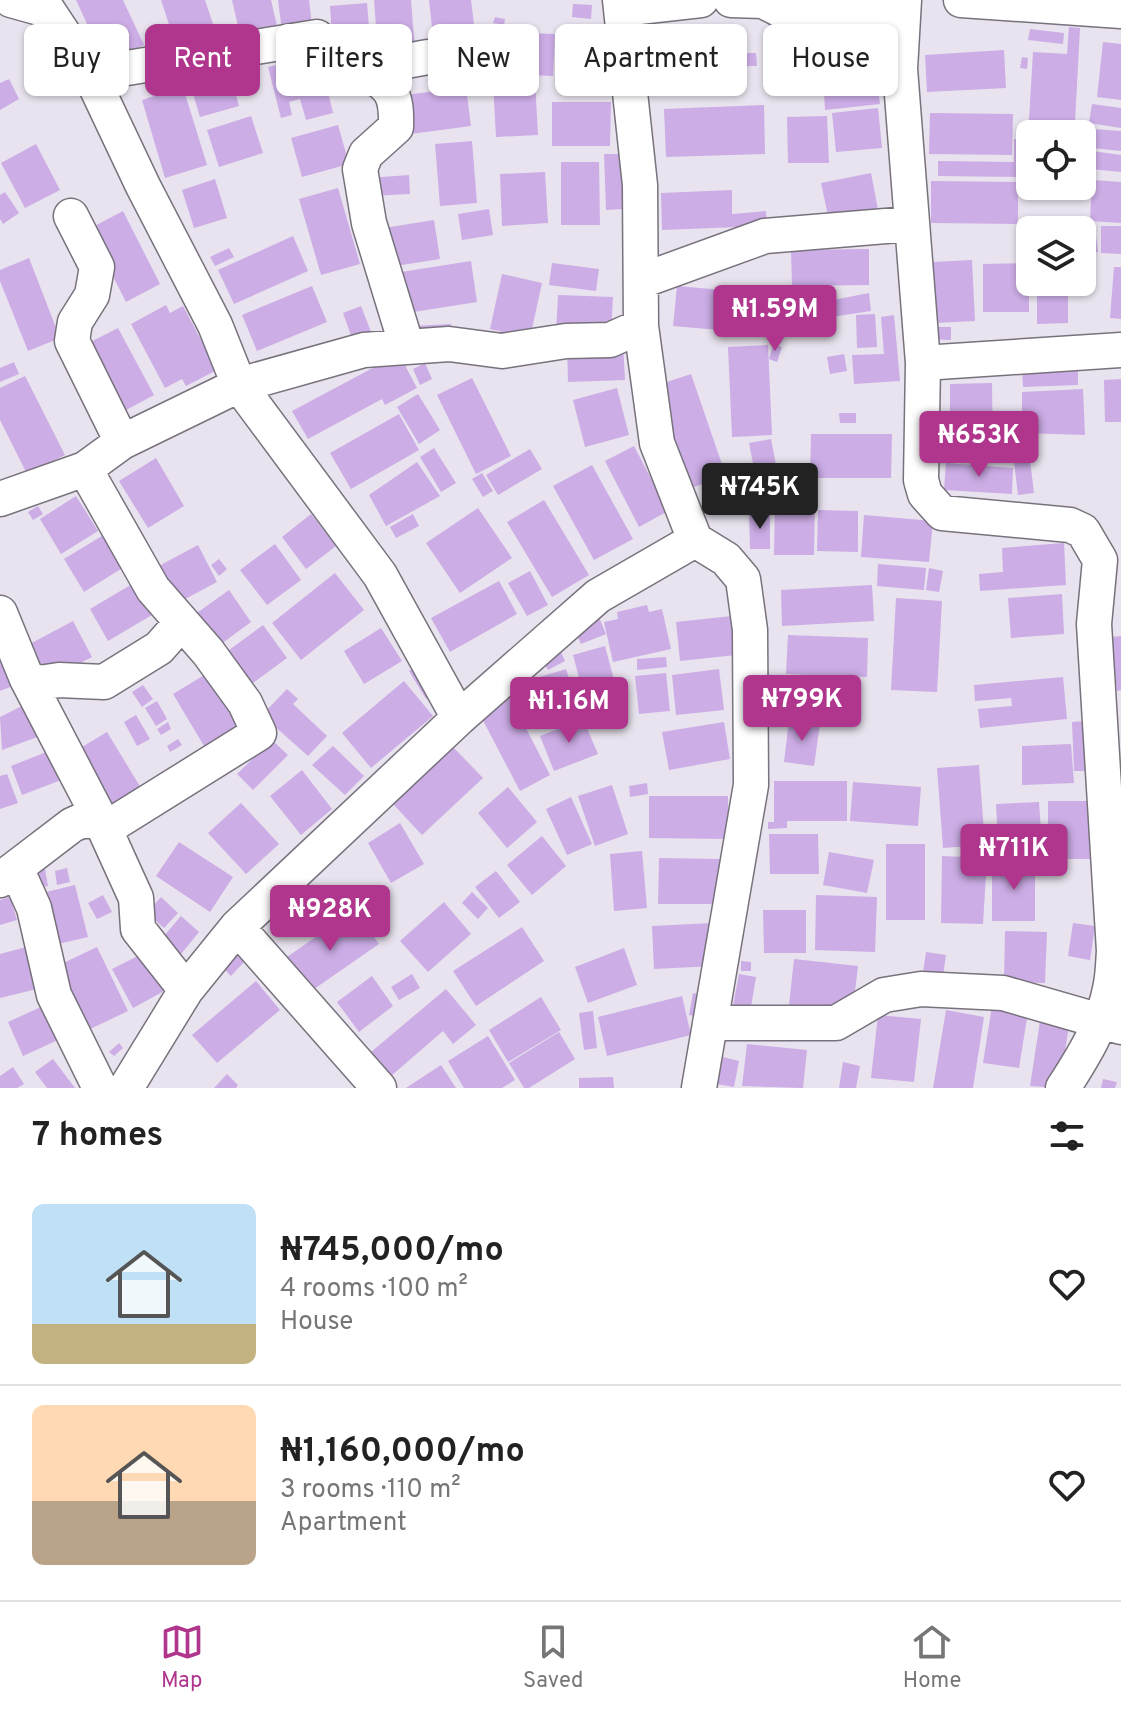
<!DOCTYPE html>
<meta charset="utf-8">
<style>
body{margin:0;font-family:Overpass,sans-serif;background:#f2f2f2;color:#222;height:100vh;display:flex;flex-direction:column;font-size:30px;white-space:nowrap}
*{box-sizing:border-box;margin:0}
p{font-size:26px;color:#767676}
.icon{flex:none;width:44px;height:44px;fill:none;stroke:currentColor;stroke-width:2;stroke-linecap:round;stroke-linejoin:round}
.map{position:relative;height:1088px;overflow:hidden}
.panel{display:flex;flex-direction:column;background:#fff;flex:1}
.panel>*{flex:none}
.hud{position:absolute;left:24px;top:24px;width:1074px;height:72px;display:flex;gap:16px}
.tools{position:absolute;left:1016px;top:120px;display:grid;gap:16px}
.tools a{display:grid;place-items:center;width:80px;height:80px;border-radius:12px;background:#fff;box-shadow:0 2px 6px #0004;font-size:40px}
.price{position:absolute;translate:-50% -68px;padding:0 18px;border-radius:8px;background:#af368c;color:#fff;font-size:26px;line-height:52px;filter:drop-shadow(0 2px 4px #0008)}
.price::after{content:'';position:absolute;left:50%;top:48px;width:24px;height:18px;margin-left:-12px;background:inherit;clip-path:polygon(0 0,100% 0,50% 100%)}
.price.current{background:#222;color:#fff}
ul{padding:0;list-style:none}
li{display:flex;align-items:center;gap:24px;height:200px;padding:0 32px}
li+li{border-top:2px solid #e0e0e0}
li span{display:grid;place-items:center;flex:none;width:224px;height:160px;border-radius:12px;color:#555}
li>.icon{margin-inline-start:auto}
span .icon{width:96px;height:96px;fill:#fffc;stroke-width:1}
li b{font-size:34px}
h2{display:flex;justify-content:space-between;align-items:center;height:96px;padding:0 32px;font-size:34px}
.pill{padding:0 28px;border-radius:12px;background:#fff;box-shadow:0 2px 6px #0004;font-size:28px;line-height:72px}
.pill.current{background:#af368c;color:#fff}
.menu{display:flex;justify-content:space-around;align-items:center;height:112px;border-top:2px solid #e0e0e0;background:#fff;font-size:22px;color:#767676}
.menu a{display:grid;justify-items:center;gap:4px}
.menu .current{color:#af368c}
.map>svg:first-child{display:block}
</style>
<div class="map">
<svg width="1121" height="1088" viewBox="0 0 1121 1088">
<rect width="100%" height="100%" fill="#e8e3ee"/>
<path fill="#ccade6" d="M76,0H123L144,45L105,63Z
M161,0H205L219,42L179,55Z
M232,0H271L278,30L241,39Z
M278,0H309L313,34L283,39Z
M374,0H411L415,51L378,54Z
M429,0H471L476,41L434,46Z
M367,3L372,63L334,67L330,6Z
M573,4L592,5L591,19L572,17Z
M495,17L505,19L504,25L493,23Z
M768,22L797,23L796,35H768Z
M835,22L836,39L802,42L800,25Z
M1069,27L1080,28L1075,122L1029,120L1033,52L1067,54Z
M1030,29L1064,33L1063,44L1028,40Z
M500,32L555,34L553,76L498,74Z
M872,42L876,86L792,93L789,49Z
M1103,42L1121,44V100L1097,97Z
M705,44L708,90L658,92L656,47Z
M1004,50L1006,88L927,92L925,55Z
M744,53H756L757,66H745Z
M319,55L333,113L306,120L300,99L289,102L292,115L281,118L268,67Z
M1022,57L1028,58L1027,69L1020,68Z
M228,65L239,106L200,117L188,77Z
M9,79L19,99L0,110V83Z
M535,80L538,135L496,137L493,82Z
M183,87L207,165L165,178L142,100Z
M466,87L471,126L403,135L398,96Z
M878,89L880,104L825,110L824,94Z
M552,102H611L610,146H552Z
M1092,104L1121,108V128L1089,123Z
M764,105L765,154L666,157L664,109Z
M878,108L882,148L836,152L832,113Z
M930,113L1013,114L1012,155L929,154Z
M251,116L263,153L219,167L207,130Z
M827,116L829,163H788L787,117Z
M338,125L349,164L302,177L291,138Z
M1093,129L1121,131V151L1092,148Z
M1014,139H1027V177L938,176V161L1014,162Z
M472,141L477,203L440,206L435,144Z
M36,144L60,190L25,208L1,163Z
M1092,151L1121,155V172L1090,169Z
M604,154H621L623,209L606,210Z
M561,162H599L600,225H561Z
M545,172L548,223L502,226L500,174Z
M871,173L879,215L830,225L821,183Z
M409,175L410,194L370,196L369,178Z
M215,179L227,218L194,228L182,190Z
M1092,180L1121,182V223L1090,221Z
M931,181L1018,182V224L931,223Z
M338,188L360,264L321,275L299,199Z
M732,190V214L766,211L767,226L662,230L661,193Z
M5,192L19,213L3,224L0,219V195Z
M489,209L493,235L462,240L458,214Z
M123,211L160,284L126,302L89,229Z
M434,220L440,259L389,267L384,228Z
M1101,226H1121V254L1101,253Z
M1095,229L1098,252L1088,254L1084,230Z
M293,236L308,271L234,304L218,270Z
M229,248L234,257L215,266L210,257Z
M869,249V285L792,286L791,250Z
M29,258L60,338L28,351L0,281V270Z
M972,260L975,321L935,323L932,262Z
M471,261L477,302L407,313L401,272Z
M552,263L599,269L596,291L549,285Z
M1029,263V312H983V264Z
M1114,267H1121V319L1110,318Z
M502,274L542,283L530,338L490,329Z
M1037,282H1068V323L1037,324Z
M312,286L327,322L257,351L242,315Z
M677,286L756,293L752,333L673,326Z
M869,293L871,311L824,318L823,302Z
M558,295L613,297L611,335L556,332Z
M166,305L170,313L183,306L217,370L186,386L182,379L165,388L131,324Z
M361,306L373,337L354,344L343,313Z
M875,314L877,347L857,348L856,315Z
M894,315L900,381L854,384L852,355L884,354L881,317Z
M451,324L452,338L412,340L411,326Z
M927,327H951V340L927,339Z
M118,328L154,395L115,416L79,348Z
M623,343L625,380L568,382L567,345Z
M773,344L782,347L777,362L769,359Z
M768,345L772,435L732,437L728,347Z
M399,354L417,388L385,405L382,399L308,439L292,411Z
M844,354L847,371L830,374L827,357Z
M14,362L19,374L0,382V368Z
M425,363L432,379L420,385L413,369Z
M1078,364V385L1023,387L1022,367Z
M691,374L726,476L691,488L655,386Z
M25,376L65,455L27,474L0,420V388Z
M472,378L511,456L476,474L437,395Z
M1121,379V422H1105L1104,380Z
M992,383L993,453H950V384Z
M617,388L629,435L585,447L573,400Z
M1083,389L1085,435L1022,433V392Z
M418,394L440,430L419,444L397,407Z
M839,413H856V423H840Z
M399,414L419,450L351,489L330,453Z
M811,434H892L891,478H810Z
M1027,435L1034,493L1018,495L1011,437Z
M771,439L779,480L757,484L749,443Z
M634,446L668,511L639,527L605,461Z
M434,448L456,483L441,492L420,457Z
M530,449L542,469L498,495L486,475Z
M156,458L184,506L148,528L119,481Z
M417,462L440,496L386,526L369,495Z
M946,463L1013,468L1012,494L944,490Z
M592,465L633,539L594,560L553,486Z
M482,473L493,491L483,497L472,479Z
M76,496L98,531L61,554L40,519Z
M544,500L589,575L552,597L507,522Z
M775,501H815L814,555H774Z
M38,506L43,514L33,520L28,512Z
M478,508L512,558L460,593L426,543Z
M818,510L858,511V552L817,551Z
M749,513H770V549H750Z
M311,514L336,546L306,569L282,537Z
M413,514L419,526L396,538L390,527Z
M864,515L933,521L929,562L861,557Z
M105,534L124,567L84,592L64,559Z
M1064,543L1066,585L980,591L979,574L1003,572L1002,548Z
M275,544L301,580L267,605L240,570Z
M198,545L217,582L176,604L157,567Z
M219,559L227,569L219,576L211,565Z
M878,564L926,568L924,590L877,586Z
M929,568L943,571L939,592L926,590Z
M530,571L548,605L527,616L508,583Z
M335,573L364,610L301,660L272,623Z
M144,577L162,609L108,641L90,609Z
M499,581L517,614L450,652L431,618Z
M872,585L874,621L782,626L781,590Z
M229,590L251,622L217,647L194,615Z
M1062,594L1064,634L1011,638L1008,598Z
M896,598L942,601L937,692L891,690Z
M647,605L649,612L662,609L671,649L613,662L604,622L618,619L617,612Z
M598,615L606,634L581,644L574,629Z
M732,616L736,655L680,661L676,622Z
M73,621L92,657L45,681L26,646Z
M263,625L287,658L249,686L225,653Z
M381,628L402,661L364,684L344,651Z
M788,635L868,638L867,677L786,674Z
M1121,636V690L1117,691L1111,637Z
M0,638L18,684L0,691Z
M605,646L617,691L585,700L573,655Z
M559,648L565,661L548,670L541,657Z
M666,657L667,667L637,670V659Z
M421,664L438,692L426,699L409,671Z
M566,669L580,712L544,724L530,680Z
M719,669L724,710L676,715L672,675Z
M211,671L246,728L207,751L173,694Z
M666,673L670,711L639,714L635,676Z
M1063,677L1067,719L980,728L978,709L1012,706L1011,698L975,701L974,685Z
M404,681L433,716L371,768L342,733Z
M143,685L153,699L142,707L132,692Z
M287,689L298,699L293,704L327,736L308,756L262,715Z
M509,695L550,775L520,791L478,711Z
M157,701L167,719L156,726L145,708Z
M26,704L40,736L2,750L0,717Z
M136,715L150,739L137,746L124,722Z
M583,719L598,754L554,771L540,736Z
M789,720L820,724L814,766L784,762Z
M1085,721L1087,771H1074L1072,722Z
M168,722L171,729L161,735L157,729Z
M724,722L730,759L669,770L662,732Z
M107,732L141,788L106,809L72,753Z
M178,739L182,745L170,752L167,746Z
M272,740L288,755L253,790L237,774Z
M1071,744L1074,783L1022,785V746Z
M333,746L364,776L345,795L312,765Z
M453,747L483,778L422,835L393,804Z
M49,751L61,780L22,795L11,766Z
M979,765L985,845L943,848L937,768Z
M302,770L332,809L301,835L270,796Z
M7,774L18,803L0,809V776Z
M774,781H847V821H787V828L768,829V822H774Z
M853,782L921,787L918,826L850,821Z
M647,783L648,794L630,797L629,786Z
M612,785L628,834L595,846L578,796Z
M508,787L537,822L507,848L478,813Z
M649,796H728V839L649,838Z
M571,797L592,844L567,855L546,809Z
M1048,801H1097V859H1048Z
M1039,802L1043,861L999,862L996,804Z
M241,803L279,844L246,874L208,833Z
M400,823L424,864L391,883L368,843Z
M769,834H818L819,874H770Z
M542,836L566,866L532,895L507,865Z
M179,842L233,877L210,912L156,876Z
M886,844H925V920H886Z
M642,851L647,908L614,911L610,854Z
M829,852L874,860L867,893L823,885Z
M942,856L987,858L983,924L941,923Z
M659,858L720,859V904H658Z
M992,863H1035V921H992Z
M44,864L48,886L34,888L30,866Z
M67,868L70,882L57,885L55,871Z
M496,871L520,902L499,918L475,887Z
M75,885L88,937L50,946L38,894Z
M472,892L488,908L478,919L462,903Z
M103,895L112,912L97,919L88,903Z
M816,895L877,897L875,952L815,950Z
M10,897L17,920L0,925V900Z
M161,897L178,913L164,928L147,913Z
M444,902L471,934L428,972L400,941Z
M355,910L379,944L304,996L281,961Z
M763,910H806V953H764Z
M181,916L199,932L177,959L158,943Z
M712,923L714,966L654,969L652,926Z
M1073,923L1095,926L1090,960L1068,956Z
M522,927L544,961L476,1006L453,971Z
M1005,931L1047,932L1045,983L1004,982Z
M30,946L41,988L0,998V954Z
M97,947L128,1011L86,1031L55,967Z
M624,948L637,985L588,1003L575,967Z
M146,952L166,990L133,1008L112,969Z
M926,952L946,955L941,989L921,986Z
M235,953L244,962L231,976L222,967Z
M794,959L858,966L853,1008L788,1014Z
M741,961L751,962V971H741Z
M412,974L420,988L399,1000L391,987Z
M739,974L756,977L749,1019L731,1016Z
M372,976L393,1006L359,1032L337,1002Z
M256,981L280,1010L217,1063L192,1035Z
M446,989L476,1025L453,1044L443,1031L391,1076L371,1052Z
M693,993L705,995L701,1017L689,1015Z
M682,996L691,1035L607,1056L598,1017Z
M541,997L561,1030L508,1062L489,1030Z
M43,1006L58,1040L23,1056L8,1022Z
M992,1006L1028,1012L1019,1068L983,1063Z
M946,1010L984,1017L973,1088H933Z
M593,1011L597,1048L584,1050L579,1013Z
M878,1015L921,1019L914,1082L871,1078Z
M1040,1021L1069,1026L1059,1088L1030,1086Z
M559,1032L575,1059L529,1088H524L509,1063Z
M488,1036L515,1080L502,1088H464L448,1061Z
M119,1043L123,1048L114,1056L109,1052Z
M747,1044L807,1050L803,1088L742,1086Z
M723,1057L739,1061L734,1087L717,1084Z
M53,1059L75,1088H47L35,1072Z
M843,1062L860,1066L856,1088H839Z
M441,1065L456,1088H406Z
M13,1067L24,1084L17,1088H0V1076Z
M227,1074L238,1085L236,1088H214Z
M613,1077L614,1088H579V1078Z
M1103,1079L1117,1082L1115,1088H1101Z"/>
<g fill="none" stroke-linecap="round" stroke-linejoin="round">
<defs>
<path id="minor" d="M11,0L47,10
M41,0L90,74L143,186L215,325L239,385L380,575L459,718
M620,0L640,185L641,326L657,443L695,540L726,559L743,579L750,630L751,785L699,1088
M731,0L763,1L781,10L819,14L902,17
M904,0L900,69L923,363L921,480L925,494L942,513L1070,525L1083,531L1100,560L1094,624L1114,951C1113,964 1113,977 1110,989C1103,1025 1083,1057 1063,1088
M961,0L1121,11
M621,9L701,0
M362,69C391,87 397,92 396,127L366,154L360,169L369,223L407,347
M90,74L317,37L326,71L337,68L362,69L428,57
M71,216L97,267L92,295L75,322L72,341L122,442
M641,281L765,236L910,224
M923,363L1121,350
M85,469L153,589L208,652L245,703L259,733L105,829
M0,499L85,469L122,442L239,385L364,350L449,344L502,351L566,341L610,340L641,326
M0,613L27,679L101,821L136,898L138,929L186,990
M27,679L39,683L59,680L104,682L159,648L182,622
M16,868L34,908L54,995L100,1088
M0,880L72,825L81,821H101
M237,927L379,1088
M710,1023H836L884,995L921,989L1003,993L1121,1027
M126,1088L186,990L237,927L459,718L598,596L695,540"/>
</defs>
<use href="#minor" stroke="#77727c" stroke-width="37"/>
<use href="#minor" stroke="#fff" stroke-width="34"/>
</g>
</svg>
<div class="tools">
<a><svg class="icon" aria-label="locate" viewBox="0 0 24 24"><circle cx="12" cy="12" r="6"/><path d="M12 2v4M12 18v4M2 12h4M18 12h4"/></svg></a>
<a><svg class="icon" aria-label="layers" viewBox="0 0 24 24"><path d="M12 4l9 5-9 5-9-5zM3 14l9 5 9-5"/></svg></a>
</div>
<b class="price" style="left:775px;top:353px">₦1.59M</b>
<b class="price" style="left:979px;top:479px">₦653K</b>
<b class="price current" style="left:760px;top:531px">₦745K</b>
<b class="price" style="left:802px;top:743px">₦799K</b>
<b class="price" style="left:569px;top:745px">₦1.16M</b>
<b class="price" style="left:1014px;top:892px">₦711K</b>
<b class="price" style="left:330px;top:953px">₦928K</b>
<div class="hud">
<a class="pill">Buy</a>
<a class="pill current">Rent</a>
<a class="pill">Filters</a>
<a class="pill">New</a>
<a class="pill">Apartment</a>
<a class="pill">House</a>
</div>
</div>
<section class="panel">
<h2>7 homes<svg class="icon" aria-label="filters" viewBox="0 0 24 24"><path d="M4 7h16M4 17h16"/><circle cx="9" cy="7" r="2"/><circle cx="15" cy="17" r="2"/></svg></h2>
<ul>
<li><span style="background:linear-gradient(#bfe0f5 75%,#c2b280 0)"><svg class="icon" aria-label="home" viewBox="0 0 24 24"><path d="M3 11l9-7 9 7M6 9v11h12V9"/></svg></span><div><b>₦745,000/mo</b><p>4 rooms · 100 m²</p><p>House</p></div><svg class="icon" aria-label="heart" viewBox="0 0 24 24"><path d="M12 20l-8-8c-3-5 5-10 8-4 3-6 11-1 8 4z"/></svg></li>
<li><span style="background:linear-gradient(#ffd9b3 60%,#b9a48a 0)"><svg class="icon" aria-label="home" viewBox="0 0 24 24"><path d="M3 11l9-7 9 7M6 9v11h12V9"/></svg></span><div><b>₦1,160,000/mo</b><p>3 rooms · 110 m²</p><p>Apartment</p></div><svg class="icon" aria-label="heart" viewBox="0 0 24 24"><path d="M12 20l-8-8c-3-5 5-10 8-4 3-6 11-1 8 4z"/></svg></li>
</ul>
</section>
<nav class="menu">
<a class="current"><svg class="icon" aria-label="map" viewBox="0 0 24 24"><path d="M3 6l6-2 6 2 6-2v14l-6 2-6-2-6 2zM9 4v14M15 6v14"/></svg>Map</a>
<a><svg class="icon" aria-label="saved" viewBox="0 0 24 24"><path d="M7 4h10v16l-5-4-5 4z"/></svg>Saved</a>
<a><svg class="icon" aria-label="home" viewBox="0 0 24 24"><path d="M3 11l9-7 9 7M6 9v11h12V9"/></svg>Home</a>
</nav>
